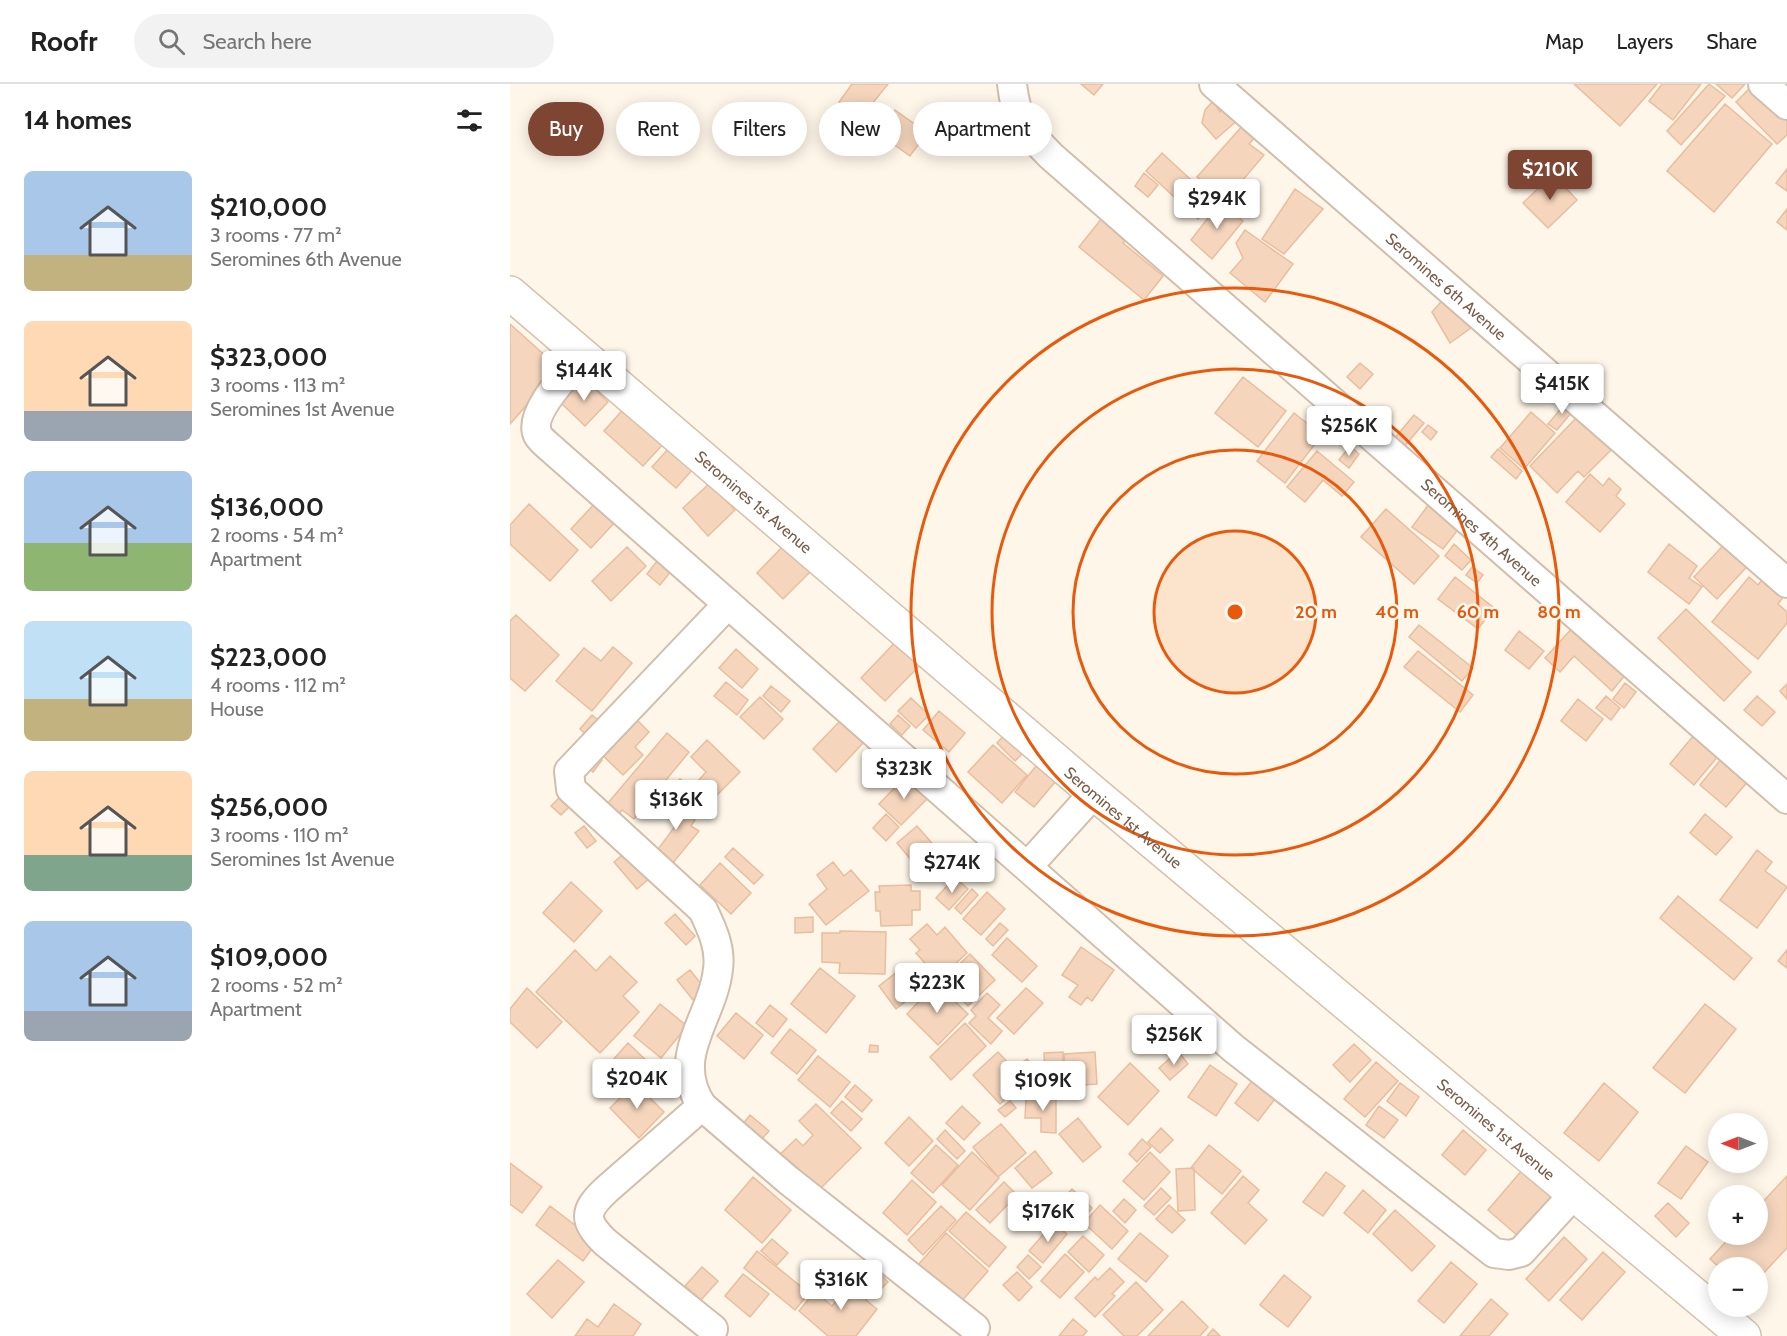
<!DOCTYPE html>
<meta charset="utf-8">
<style>
body{margin:0;font-family:Cabin,sans-serif;background:#f2f2f2;color:#222;height:100vh;display:flex;flex-direction:column;font-size:22px;white-space:nowrap}
*{box-sizing:border-box;margin:0}
p{font-size:20px;color:#767676}
.icon{flex:none;width:33px;height:33px;fill:none;stroke:currentColor;stroke-width:2;stroke-linecap:round;stroke-linejoin:round}
.map{position:relative;flex:1;overflow:hidden}
.sheet{display:flex;flex-direction:column;background:#fff;width:510px}
.sheet>*{flex:none}
.banner{position:absolute;left:18px;top:18px;width:570px;height:54px;display:flex;gap:12px}
.needle{width:39px;rotate:270deg}
.controls{position:absolute;left:1198px;top:1029px;display:grid;gap:12px}
.controls a{display:grid;place-items:center;width:60px;height:60px;border-radius:50%;background:#fff;box-shadow:0 3px 15px #0003;font-size:30px}
.price{position:absolute;translate:-50% -51px;padding:0 14px;border-radius:6px;background:#fff;color:#222;font-size:20px;line-height:39px;filter:drop-shadow(0 2px 3px #0008)}
.price::after{content:'';position:absolute;left:50%;top:36px;width:18px;height:14px;margin-left:-9px;background:inherit;clip-path:polygon(0 0,100% 0,50% 100%)}
.price.active{background:#7e4632;color:#fff}
ul{padding:0;list-style:none}
li{display:flex;align-items:center;gap:18px;height:150px;padding:0 24px}
li span{display:grid;place-items:center;flex:none;width:168px;height:120px;border-radius:9px;color:#555}
li>.icon{margin-inline-start:auto}
span .icon{width:72px;height:72px;fill:#fffc;stroke-width:1}
li b{font-size:26px}
h2{display:flex;justify-content:space-between;align-items:center;height:72px;padding:0 24px;font-size:26px}
.chip{padding:0 21px;border-radius:27px;background:#fff;box-shadow:0 3px 15px #0003;font-size:21px;line-height:54px}
.chip.active{background:#7e4632;color:#fff}
header{display:flex;align-items:center;gap:36px;box-sizing:border-box;height:84px;padding:0 30px;background:#fff;border-bottom:2px solid #e0e0e0}
header strong{font-size:28px}
nav{display:flex;gap:33px;margin-inline-start:auto;font-size:21px}
.search{width:420px;height:54px;background:#f2f2f2;display:flex;align-items:center;gap:15px;box-sizing:border-box;padding:0 21px;border-radius:33px;color:#767676;font-size:22px}
main{display:flex;flex:1;min-height:0}
.map>svg:first-child{display:block}
</style>
<header>
<strong>Roofr</strong>
<div class="search"><svg class="icon" aria-label="search" viewBox="0 0 24 24"><circle cx="10" cy="10" r="6"/><path d="M15 15l6 6"/></svg>Search here</div>
<nav><a>Map</a><a>Layers</a><a>Share</a></nav>
</header>
<main>
<section class="sheet">
<h2>14 homes<svg class="icon" aria-label="filters" viewBox="0 0 24 24"><path d="M4 7h16M4 17h16"/><circle cx="9" cy="7" r="2"/><circle cx="15" cy="17" r="2"/></svg></h2>
<ul>
<li><span style="background:linear-gradient(#a9c7e8 70%,#c2b280 0)"><svg class="icon" aria-label="home" viewBox="0 0 24 24"><path d="M3 11l9-7 9 7M6 9v11h12V9"/></svg></span><div><b>$210,000</b><p>3 rooms · 77 m²</p><p>Seromines 6th Avenue</p></div></li>
<li><span style="background:linear-gradient(#ffd9b3 75%,#9aa5b1 0)"><svg class="icon" aria-label="home" viewBox="0 0 24 24"><path d="M3 11l9-7 9 7M6 9v11h12V9"/></svg></span><div><b>$323,000</b><p>3 rooms · 113 m²</p><p>Seromines 1st Avenue</p></div></li>
<li><span style="background:linear-gradient(#a9c7e8 60%,#8fb573 0)"><svg class="icon" aria-label="home" viewBox="0 0 24 24"><path d="M3 11l9-7 9 7M6 9v11h12V9"/></svg></span><div><b>$136,000</b><p>2 rooms · 54 m²</p><p>Apartment</p></div></li>
<li><span style="background:linear-gradient(#bfe0f5 65%,#c2b280 0)"><svg class="icon" aria-label="home" viewBox="0 0 24 24"><path d="M3 11l9-7 9 7M6 9v11h12V9"/></svg></span><div><b>$223,000</b><p>4 rooms · 112 m²</p><p>House</p></div></li>
<li><span style="background:linear-gradient(#ffd9b3 70%,#7fa58c 0)"><svg class="icon" aria-label="home" viewBox="0 0 24 24"><path d="M3 11l9-7 9 7M6 9v11h12V9"/></svg></span><div><b>$256,000</b><p>3 rooms · 110 m²</p><p>Seromines 1st Avenue</p></div></li>
<li><span style="background:linear-gradient(#a9c7e8 75%,#9aa5b1 0)"><svg class="icon" aria-label="home" viewBox="0 0 24 24"><path d="M3 11l9-7 9 7M6 9v11h12V9"/></svg></span><div><b>$109,000</b><p>2 rooms · 52 m²</p><p>Apartment</p></div></li>
</ul>
</section>
<div class="map">
<svg width="1277" height="1252" viewBox="0 0 1277 1252">
<rect width="100%" height="100%" fill="#fef6e8"/>
<path fill="#f5d6bd" stroke="#e9bd9d" stroke-width="1.5" d="M342,0H378L350,35L329,18Z
M571,0H593L584,11Z
M1064,0H1147L1110,42Z
M1152,0H1191L1163,36L1139,17Z
M1199,0L1215,12L1171,61L1157,47Z
M1206,0H1235L1222,14Z
M1244,0L1277,34V51L1267,60L1226,18Z
M703,17L710,28L716,20L730,34L706,55L692,39L695,26Z
M1215,20L1262,60L1204,128L1157,87Z
M385,26L417,49L400,72L368,49Z
M735,39L750,48L739,60L754,71L716,116L687,93Z
M652,69L704,117L688,135L636,87Z
M1277,85V107L1266,99Z
M634,89L648,101L638,113L625,102Z
M1043,90L1067,116L1038,144L1013,119Z
M785,105L813,125L774,170L752,155Z
M711,117L733,137L702,175L681,156Z
M1277,125V146L1267,138Z
M596,129L621,150L613,159L653,192L634,216L569,163Z
M735,146L783,180L755,218L720,189L733,174L726,159Z
M937,211L972,236L940,259L922,228Z
M0,240L49,284L0,340Z
M850,279L863,290L850,305L837,293Z
M733,293L776,327L748,363L705,329Z
M74,294L98,318L75,342L50,318Z
M1058,316L1066,323L1047,346L1038,340Z
M116,322L155,358L133,382L94,347Z
M1021,328L1045,349L1014,385L990,364Z
M784,329L812,351L775,399L747,377Z
M904,331L914,339L894,363L884,355Z
M1068,332L1102,365L1074,393L1068,387L1047,409L1020,382Z
M918,341L927,348L921,356L912,348Z
M840,362L849,370L839,384L829,376Z
M159,364L183,385L166,404L142,383Z
M988,365L1012,387L1006,395L981,373Z
M807,367L844,398L832,412L813,396L795,418L777,403Z
M1080,390L1093,402L1099,394L1111,405L1106,412L1115,420L1090,448L1056,418Z
M200,399L225,426L198,452L173,424Z
M87,417L107,436L81,464L61,445Z
M19,420L68,466L40,497L0,460V441Z
M919,420L950,443L933,465L902,443Z
M876,425L929,472L904,500L851,453Z
M1221,453L1244,475L1207,515L1184,493Z
M275,460L302,486L273,515L247,489Z
M944,460L961,476L952,486L935,472Z
M1159,460L1187,482L1179,494L1192,503L1179,520L1138,488Z
M117,463L136,482L101,517L82,497Z
M148,476L162,486L150,501L137,490Z
M962,483L973,491L967,499L956,491Z
M1255,492L1276,509L1268,520L1277,528V539L1248,575L1202,538L1239,493L1248,501Z
M945,493L984,524L968,545L928,515Z
M1176,525L1241,588L1214,617L1148,554Z
M6,531L49,571L15,607L0,594V537Z
M909,541L963,584L952,597L899,553Z
M1064,542L1116,590L1102,607L1064,572L1050,588L1035,574Z
M1009,547L1034,567L1019,585L995,566Z
M395,548L419,572L375,617L351,594Z
M103,563L122,579L82,627L46,597L74,564L91,577Z
M226,565L248,585L232,604L209,584Z
M908,567L963,611L950,628L894,583Z
M216,598L238,616L227,631L204,612Z
M1115,599L1126,608L1114,624L1103,615Z
M1277,600V615L1270,607Z
M261,602L280,617L271,628L253,612Z
M1096,612L1110,624L1101,636L1086,624Z
M1247,612L1265,628L1252,642L1234,626Z
M250,613L273,635L254,655L230,633Z
M401,614L419,631L406,644L388,627Z
M1068,615L1093,635L1076,657L1051,637Z
M429,627L455,649L439,668L413,646Z
M82,631L94,641L82,656L70,645Z
M388,631L400,642L392,651L380,640Z
M127,636L139,648L125,663L133,671L113,691L84,663L113,650Z
M330,637L353,659L326,688L303,665Z
M157,649L179,668L124,735L112,726L105,735L93,725Z
M495,650L514,668L505,677L487,659Z
M1184,651L1209,671L1184,701L1160,680Z
M197,656L230,688L203,715L187,698L196,688L181,673Z
M483,661L517,691L492,719L458,688Z
M84,669L92,676L83,688L75,680Z
M1212,674L1239,696L1216,723L1190,701Z
M526,682L545,698L524,723L505,708Z
M397,691L419,713L391,741L369,720Z
M170,695L196,715L183,730L157,708Z
M53,710L62,720L51,731L41,722Z
M157,715L185,736L181,742L189,747L162,780L146,768L166,741L145,724Z
M376,730L389,743L376,757L363,744Z
M1195,730L1222,753L1206,771L1180,749Z
M74,742L86,757L77,764L65,749Z
M407,742L427,765L407,783L387,759Z
M223,764L253,791L244,800L215,773Z
M1247,766L1262,778L1255,787L1277,803L1247,844L1210,816Z
M117,767L140,794L127,805L104,778Z
M323,778L334,792L341,786L359,807L316,841L299,820L317,805L307,791Z
M210,779L241,809L221,830L190,801Z
M445,793L458,805L439,826L426,814Z
M61,798L92,827L64,858L33,829Z
M401,801V807H410V826H402V841L371,842L370,827H366L365,808H370L369,802Z
M462,805L468,811L451,830L445,824Z
M477,808L495,825L471,851L453,835Z
M1168,812L1242,874L1224,896L1150,834Z
M165,830L185,852L176,861L155,839Z
M303,833V848L285,849V834Z
M490,839L498,846L483,862L476,855Z
M417,840L427,851L435,843L457,869L429,895L406,869L410,866L400,855Z
M330,847L376,848L375,890L329,889L330,879L312,878V849H330Z
M497,854L527,882L512,898L482,871Z
M571,863L604,886L582,917L577,913L571,921L559,913L568,901L552,891Z
M65,866L86,887L100,872L127,898L113,912L129,928L90,969L26,908Z
M1277,866V884L1268,877Z
M460,870L485,896L458,922L433,896Z
M396,881L414,903L386,925L369,902Z
M310,884L345,912L316,949L281,920Z
M180,886L195,905L183,916L167,896Z
M426,899L458,930L428,961L397,930Z
M17,904L52,938L27,964L0,938V925Z
M516,904L533,919L504,950L487,934Z
M477,909L490,921L478,934L492,947L481,960L459,939L466,932L461,926Z
M150,920L177,942L151,974L124,952Z
M1195,920L1226,945L1175,1009L1143,984Z
M260,921L277,935L263,953L246,939Z
M226,929L253,951L234,975L207,952Z
M455,939L476,962L441,996L420,973Z
M668,941L678,955L662,966L652,952Z
M280,945L306,966L287,990L261,969Z
M118,959L140,980L123,997L102,977Z
M844,960L861,976L840,998L823,981Z
M360,961L368,962V968H359Z
M668,967L678,980L660,996L649,984Z
M488,968L515,997L490,1020L463,991Z
M553,968V988L535,989L534,969Z
M585,968L587,1000L556,1002L554,970Z
M308,972L340,998L320,1023L288,996Z
M517,975L525,985L515,993L506,983Z
M866,978L888,997L855,1033L834,1015Z
M620,979L649,1007L618,1041L588,1013Z
M700,981L727,1000L706,1032L678,1013Z
M745,993L768,1011L748,1037L725,1019Z
M125,999L154,1028L129,1054L100,1024Z
M890,999L909,1013L896,1032L877,1017Z
M1094,999L1128,1028L1089,1077L1054,1049Z
M345,1001L362,1016L352,1028L335,1013Z
M516,1013L546,1014V1049L531,1048V1034H515Z
M332,1017L352,1035L341,1047L321,1029Z
M500,1017L506,1024L495,1033L488,1026Z
M306,1020L351,1064L309,1106L286,1083L277,1092L263,1077L286,1055L293,1062L303,1051L289,1037Z
M452,1022L470,1039L454,1056L436,1039Z
M869,1022L888,1036L874,1054L856,1041Z
M240,1031L259,1047L247,1060L229,1045Z
M399,1033L423,1057L399,1082L375,1059Z
M568,1034L591,1063L573,1078L549,1050Z
M491,1040L516,1069L488,1093L463,1063Z
M651,1044L663,1056L650,1069L638,1058Z
M435,1046L455,1067L447,1075L427,1055Z
M953,1046L976,1066L955,1091L932,1071Z
M632,1055L641,1063L627,1078L619,1070Z
M426,1061L448,1081L423,1109L401,1089Z
M699,1061L731,1087L712,1110L681,1084Z
M1176,1062L1198,1078L1171,1115L1148,1099Z
M525,1067L542,1089L522,1104L505,1084Z
M462,1068L489,1094L460,1126L432,1101Z
M640,1068L660,1088L634,1116L613,1097Z
M0,1079L32,1103L12,1129L0,1120Z
M684,1084L685,1126L668,1127L666,1085Z
M1013,1085L1043,1111L1008,1152L978,1126Z
M816,1088L835,1102L813,1132L793,1118Z
M733,1092L749,1106L738,1119L757,1136L735,1160L701,1129Z
M1277,1092V1164L1248,1195V1184H1210L1200,1175L1223,1150H1248V1123Z
M243,1093L281,1126L252,1159L215,1126Z
M402,1096L426,1118L397,1151L373,1129Z
M494,1098L507,1111L480,1139L466,1126Z
M651,1104L661,1114L644,1131L634,1122Z
M562,1105L582,1124L563,1145L543,1126Z
M853,1106L876,1126L858,1149L834,1129Z
M614,1115L626,1126L615,1139L603,1127Z
M1158,1119L1179,1139L1166,1153L1145,1132Z
M590,1121L618,1147L602,1165L574,1139Z
M659,1121L675,1136L662,1149L646,1135Z
M40,1122L87,1158L73,1177L26,1141Z
M431,1122L446,1136L413,1171L398,1156Z
M885,1126L925,1162L902,1187L863,1150Z
M456,1128L496,1163L479,1183L439,1147Z
M543,1139L557,1150L533,1179L519,1167Z
M436,1149L478,1187L450,1219L408,1181Z
M630,1149L658,1172L636,1198L608,1175Z
M573,1152L594,1171L579,1188L558,1168Z
M1054,1153L1077,1175L1039,1217L1016,1195Z
M262,1155L278,1169L267,1181L251,1167Z
M247,1167L299,1209L285,1226L234,1184Z
M1093,1168L1115,1188L1072,1236L1050,1216Z
M555,1170L574,1188L550,1214L531,1197Z
M518,1171L531,1183L519,1195L507,1183Z
M48,1176L74,1198L42,1234L17,1210Z
M941,1178L967,1200L934,1239L908,1217Z
M192,1183L208,1197L191,1216L175,1202Z
M364,1184L378,1198L367,1209L353,1196Z
M600,1184L614,1198L602,1210L605,1212L585,1233L565,1214L585,1193L588,1196Z
M507,1188L522,1203L509,1217L493,1201Z
M233,1190L259,1210L240,1233L215,1212Z
M774,1191L801,1213L778,1243L750,1221Z
M344,1194L362,1208L356,1216L367,1225L346,1252H318L289,1227L305,1207L322,1222Z
M626,1198L653,1226L627,1252H614L593,1231Z
M981,1215L998,1230L979,1252H950Z
M672,1217L698,1243L690,1252H638Z
M104,1220L131,1240L123,1252H65L77,1235L88,1243Z
M563,1235L577,1247L573,1252H549Z
M703,1245L710,1252H697Z"/>
<g fill="none" stroke-linecap="round" stroke-linejoin="round">
<defs>
<g id="street">
<path id="s1" d="M502,0C506,37 516,46 541,72L1277,715"/>
<path id="s2" d="M704,0L1277,499"/>
<path d="M1253,0L1277,21"/>
<path d="M73,271C60,287 17,329 28,351C31,357 40,363 45,368L723,964L984,1169L999,1171L1011,1168L1064,1110"/>
<path d="M218,520L59,687L61,705L193,826C202,845 211,864 208,885C203,934 159,972 192,1022L278,1096L465,1244"/>
<path d="M518,782L584,709"/>
<path d="M192,1022L96,1106C74,1127 73,1136 95,1158L203,1245"/>
</g>
<g id="secondary">
<path id="s3" d="M0,209L584,709L1234,1252"/>
</g>
</defs>
<use href="#street" stroke="#d1beac" stroke-width="32"/>
<use href="#secondary" stroke="#d7c1ac" stroke-width="36"/>
<use href="#street" stroke="#fff" stroke-width="28"/>
<use href="#secondary" stroke="#fff" stroke-width="33"/>
</g>
<circle cx="725" cy="528" r="81" fill="#e8590c" fill-opacity=".12"/>
<g fill="none" stroke="#e8590c" stroke-width="3">
<circle cx="725" cy="528" r="81"/>
<circle cx="725" cy="528" r="162"/>
<circle cx="725" cy="528" r="243"/>
<circle cx="725" cy="528" r="324"/>
</g>
<g text-anchor="middle" dominant-baseline="central" stroke-width="5" stroke-linejoin="round" paint-order="stroke">
<g font-size="16" fill="#7a5d49" stroke="#fffaf0">
<text stroke="none"><textPath href="#s2" startOffset="308">Seromines 6th Avenue</textPath></text>
<text stroke="none"><textPath href="#s3" startOffset="321">Seromines 1st Avenue</textPath></text>
<text stroke="none"><textPath href="#s1" startOffset="656">Seromines 4th Avenue</textPath></text>
<text stroke="none"><textPath href="#s3" startOffset="807">Seromines 1st Avenue</textPath></text>
<text stroke="none"><textPath href="#s3" startOffset="1293">Seromines 1st Avenue</textPath></text>
</g>
</g>
<circle cx="725" cy="528" r="9" fill="#e8590c" stroke="#fffaf0" stroke-width="3"/>
<g font-size="18" text-anchor="middle" font-weight="bold" fill="#e8590c" stroke="#fffaf0" stroke-width="5" stroke-linejoin="round" paint-order="stroke">
<text x="806" y="534">20 m</text>
<text x="887" y="534">40 m</text>
<text x="968" y="534">60 m</text>
<text x="1049" y="534">80 m</text>
</g>
</svg>
<div class="controls">
<a><svg class="needle" viewBox="-14 -14 28 28"><path d="M0-13l5 13h-10z" fill="#e53935"/><path d="M0 13l5-13h-10z" fill="#767676"/></svg></a>
<a>+</a>
<a>−</a>
</div>
<b class="price active" style="left:1040px;top:117px">$210K</b>
<b class="price" style="left:707px;top:146px">$294K</b>
<b class="price" style="left:74px;top:318px">$144K</b>
<b class="price" style="left:1052px;top:331px">$415K</b>
<b class="price" style="left:839px;top:373px">$256K</b>
<b class="price" style="left:394px;top:716px">$323K</b>
<b class="price" style="left:166px;top:747px">$136K</b>
<b class="price" style="left:442px;top:810px">$274K</b>
<b class="price" style="left:427px;top:930px">$223K</b>
<b class="price" style="left:664px;top:982px">$256K</b>
<b class="price" style="left:127px;top:1026px">$204K</b>
<b class="price" style="left:533px;top:1028px">$109K</b>
<b class="price" style="left:538px;top:1159px">$176K</b>
<b class="price" style="left:331px;top:1227px">$316K</b>
<div class="banner">
<a class="chip active">Buy</a>
<a class="chip">Rent</a>
<a class="chip">Filters</a>
<a class="chip">New</a>
<a class="chip">Apartment</a>
</div>
</div>
</main>
